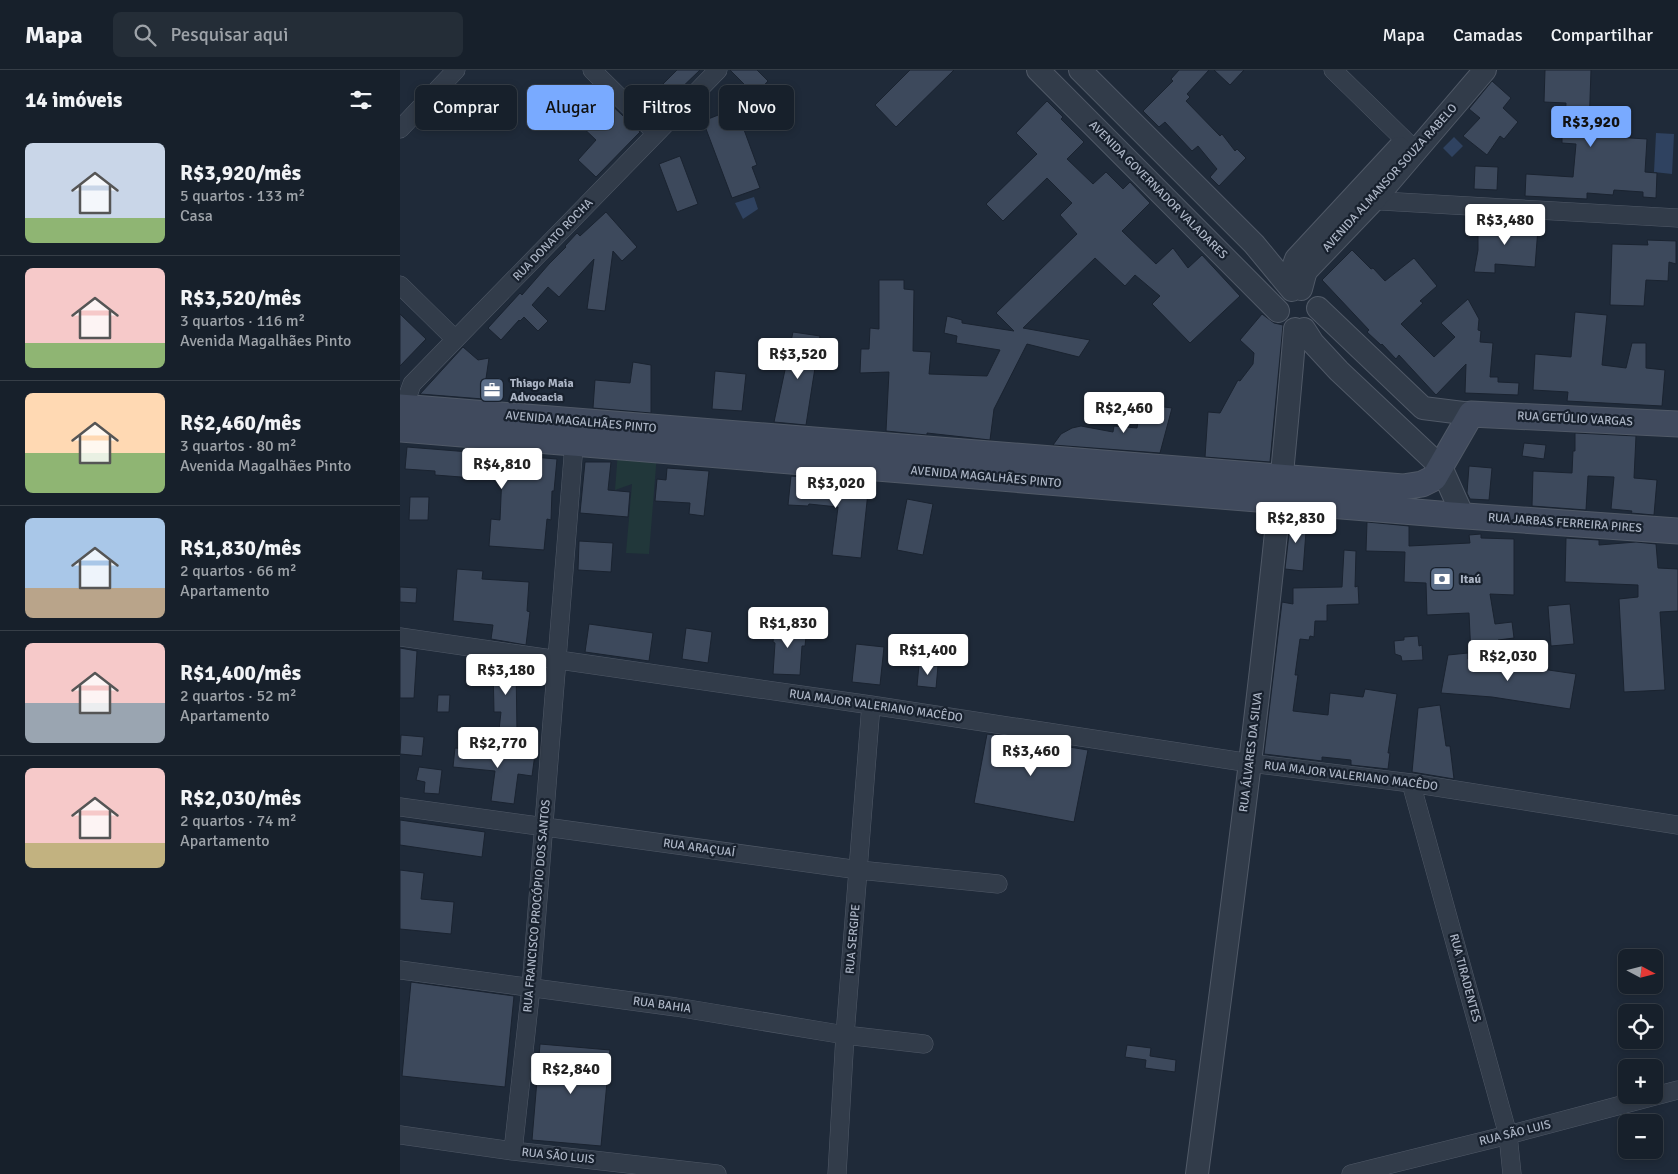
<!DOCTYPE html>
<html lang="pt">
<meta charset="utf-8">
<style>
body{margin:0;font-family:Signika,sans-serif;background:#242d37;color:#f1f3f6;height:100vh;display:flex;flex-direction:column;font-size:19px;white-space:nowrap}
*{box-sizing:border-box;margin:0}
p{font-size:16px;color:#9ea3a9}
.icon{flex:none;width:28px;height:28px;fill:none;stroke:currentColor;stroke-width:2;stroke-linecap:round;stroke-linejoin:round}
.map{position:relative;flex:1;overflow:hidden}
.side{display:flex;flex-direction:column;background:#17202b;width:400px}
.side>*{flex:none}
.top-card{position:absolute;left:15px;top:15px;width:475px;height:45px;display:flex;gap:10px}
.needle{width:32px;rotate:97deg}
.buttons{position:absolute;left:1218px;top:879px;display:grid;gap:10px}
.buttons a{display:grid;place-items:center;width:45px;height:45px;border-radius:8px;background:#17202b;box-shadow:0 2px 8px #0003,0 0 0 1px #363e47;font-size:25px}
.price{position:absolute;translate:-50% -42px;padding:0 11px;border-radius:5px;background:#fff;color:#222;font-size:16px;line-height:32px;filter:drop-shadow(0 1px 2px #0008)}
.price::after{content:'';position:absolute;left:50%;top:30px;width:15px;height:11px;margin-left:-8px;background:inherit;clip-path:polygon(0 0,100% 0,50% 100%)}
.price.selected{background:#79aaff;color:#111}
ul{padding:0;list-style:none}
li{display:flex;align-items:center;gap:15px;height:125px;padding:0 25px}
li+li{border-top:1px solid #363e47}
li span{display:grid;place-items:center;flex:none;width:140px;height:100px;border-radius:8px;color:#555}
li>.icon{margin-inline-start:auto}
span .icon{width:60px;height:60px;fill:#fffc;stroke-width:1}
li b{font-size:21px}
h2{display:flex;justify-content:space-between;align-items:center;height:60px;padding:0 25px;font-size:21px}
.tag{padding:0 18px;border-radius:8px;background:#17202b;box-shadow:0 2px 8px #0003,0 0 0 1px #363e47;font-size:18px;line-height:45px}
.tag.selected{background:#79aaff;color:#111}
header{display:flex;align-items:center;gap:30px;box-sizing:border-box;height:70px;padding:0 25px;background:#17202b;border-bottom:1px solid #363e47}
header strong{font-size:24px}
nav{display:flex;gap:28px;margin-inline-start:auto;font-size:18px}
.search{width:350px;height:45px;background:#242d37;display:flex;align-items:center;gap:12px;box-sizing:border-box;padding:0 18px;border-radius:8px;color:#9ea3a9;font-size:19px}
main{display:flex;flex:1;min-height:0}
.map>svg:first-child{display:block}
</style>
<header>
<strong>Mapa</strong>
<div class="search"><svg class="icon" aria-label="search" viewBox="0 0 24 24"><circle cx="10" cy="10" r="6"/><path d="M15 15l6 6"/></svg>Pesquisar aqui</div>
<nav><a>Mapa</a><a>Camadas</a><a>Compartilhar</a></nav>
</header>
<main>
<section class="side">
<h2>14 imóveis<svg class="icon" aria-label="filters" viewBox="0 0 24 24"><path d="M4 7h16M4 17h16"/><circle cx="9" cy="7" r="2"/><circle cx="15" cy="17" r="2"/></svg></h2>
<ul>
<li><span style="background:linear-gradient(#c9d6e8 75%,#8fb573 0)"><svg class="icon" aria-label="home" viewBox="0 0 24 24"><path d="M3 11l9-7 9 7M6 9v11h12V9"/></svg></span><div><b>R$3,920/mês</b><p>5 quartos · 133 m²</p><p>Casa</p></div></li>
<li><span style="background:linear-gradient(#f6c9c9 75%,#8fb573 0)"><svg class="icon" aria-label="home" viewBox="0 0 24 24"><path d="M3 11l9-7 9 7M6 9v11h12V9"/></svg></span><div><b>R$3,520/mês</b><p>3 quartos · 116 m²</p><p>Avenida Magalhães Pinto</p></div></li>
<li><span style="background:linear-gradient(#ffd9b3 60%,#8fb573 0)"><svg class="icon" aria-label="home" viewBox="0 0 24 24"><path d="M3 11l9-7 9 7M6 9v11h12V9"/></svg></span><div><b>R$2,460/mês</b><p>3 quartos · 80 m²</p><p>Avenida Magalhães Pinto</p></div></li>
<li><span style="background:linear-gradient(#a9c7e8 70%,#b9a48a 0)"><svg class="icon" aria-label="home" viewBox="0 0 24 24"><path d="M3 11l9-7 9 7M6 9v11h12V9"/></svg></span><div><b>R$1,830/mês</b><p>2 quartos · 66 m²</p><p>Apartamento</p></div></li>
<li><span style="background:linear-gradient(#f6c9c9 60%,#9aa5b1 0)"><svg class="icon" aria-label="home" viewBox="0 0 24 24"><path d="M3 11l9-7 9 7M6 9v11h12V9"/></svg></span><div><b>R$1,400/mês</b><p>2 quartos · 52 m²</p><p>Apartamento</p></div></li>
<li><span style="background:linear-gradient(#f6c9c9 75%,#c2b280 0)"><svg class="icon" aria-label="home" viewBox="0 0 24 24"><path d="M3 11l9-7 9 7M6 9v11h12V9"/></svg></span><div><b>R$2,030/mês</b><p>2 quartos · 74 m²</p><p>Apartamento</p></div></li>
</ul>
</section>
<div class="map">
<svg width="1278" height="1104" viewBox="0 0 1278 1104">
<rect width="100%" height="100%" fill="#1f2a39"/>
<path fill="#21373a" d="M218,381L257,384L249,484L226,483L232,414L215,420Z"/>
<path fill="#2f4260" d="M1256,63L1274,64L1272,104L1254,102Z
M1054,67L1063,76L1052,87L1043,78Z
M354,127L358,139L343,149L335,133Z"/>
<path fill="#3d495c" stroke="#1a2330" d="M277,0H300L274,25L263,14Z
M330,0H357L368,11L355,25Z
M510,0H554L496,57L475,35Z
M779,0H809L787,24L790,27L786,31L820,66L822,64L835,81L837,79L846,88L819,116L810,107L817,99L798,76L792,81L765,52L759,57L743,41L773,11L771,9Z
M814,0H844L830,15Z
M1145,0H1191L1189,59L1214,60V67L1247,69L1245,102L1257,103L1256,128L1243,127V122L1214,120L1213,125L1187,123V129L1125,126L1126,104L1173,107L1176,74L1162,73V58H1165L1166,33L1144,32Z
M1092,11L1111,28L1103,38L1118,52L1104,69L1100,66L1087,85L1063,66L1080,48L1069,39Z
M204,28L240,62L196,107L178,90L196,70L179,54Z
M647,31L663,47L661,49L684,72L667,89L693,114L706,102L723,119L730,112L750,133L722,161L756,194L773,178L788,198L802,185L840,226L790,273L752,234L760,226L735,205L725,216L695,188L623,258L690,270L679,287L627,274L594,339L590,370L527,363V365L486,361L489,302L460,303L461,279H469L470,258L479,259V210H504V219L514,220L513,281L531,282L529,304L587,306L600,280L556,273L557,266L544,263L547,246L562,250V253L614,261L596,243L677,164L660,145L672,133L647,108L603,151L586,134L637,84L616,63Z
M336,38L357,95L352,97L360,118L332,128L303,51Z
M280,86L298,134L277,142L259,94Z
M1075,96L1098,97L1097,120L1074,119Z
M206,142L237,177L222,191L213,181L205,241L187,239L194,189L159,227L148,217L132,235L148,251L138,261L124,247L120,251L119,250L101,270L88,258L120,223L122,225L149,194L166,177L165,176L177,163L180,166Z
M1078,151H1097V155L1138,158L1135,197L1095,194V203L1074,202L1078,180Z
M1247,170L1276,171V194L1269,192L1268,211L1246,210L1244,236L1210,235L1212,174L1248,175Z
M952,180L971,199L973,198L985,211L1014,188L1037,216L1020,231L1023,233L1001,254L1034,287L1055,267L1041,253L1068,229L1079,249L1078,260L1081,261L1080,272L1093,273L1090,307H1098V312L1119,313L1118,325L1065,323L1066,294L1036,325L999,285L996,289L982,274L981,275L967,262L969,260L922,210Z
M1175,242L1207,245L1202,295L1226,298L1232,273H1246V298L1265,300L1262,336L1167,331L1168,322L1133,320L1135,284L1171,287Z
M0,244L26,269L0,296Z
M862,244L874,253L883,255L870,392L805,387L808,342L820,343L838,310L840,311L853,294L854,283L840,270Z
M393,262L420,266L406,355L374,352Z
M63,277L78,290L89,288L83,329L20,324Z
M233,292L251,295V343L193,338L195,310L230,313Z
M315,301L346,304L342,341L312,339Z
M741,334L772,338L760,383L653,375L661,364L672,358L681,356L713,362L714,356L737,358Z
M1175,363L1236,366L1234,408L1257,410L1254,445L1231,443L1232,441L1211,439L1214,407L1188,406L1186,440L1132,436L1133,401L1172,403L1173,381H1175Z
M1124,373L1146,375L1144,389L1122,386Z
M7,377L157,389L154,421H152L151,450L147,449L144,480L89,476L91,449L100,450L102,404L75,401L74,408L35,405V401L5,399Z
M185,392H211L208,420L230,422L228,447L180,443Z
M1069,396L1092,398L1089,430L1070,429L1067,423Z
M267,398L309,401L304,446L289,444L290,433L255,431L257,409L266,410Z
M391,406L469,413L461,488L432,485L438,437L409,434L408,436L388,435Z
M10,427H29L28,450H9Z
M507,429L533,434L523,485L497,480Z
M891,446L907,448L903,501L885,499Z
M967,452L1009,456V476L1070,473L1069,465L1081,464V468L1114,469V525L1090,524L1095,554L1112,552L1114,568L1098,570L1099,582L1071,586L1069,543L1027,545L1026,513L1004,512L1005,482L966,481Z
M1166,468L1199,470V475L1236,472L1256,474L1258,498L1278,499V541L1260,542L1265,620L1224,622L1219,529L1238,527V515L1165,512Z
M179,471L213,473L211,502L178,500Z
M944,480L956,481L955,517L958,516L959,534L927,535V551H915L914,567L910,566L909,570L900,569L895,605H898L893,641L928,645L930,623L963,627L965,619L997,624L988,683H990L988,699L951,695V690L922,687V691L864,684L882,532L893,534V518L942,517Z
M57,499L83,501L82,509L129,512L127,541L130,542L126,575L91,569L93,555L53,551Z
M0,517L17,518L16,533L0,532Z
M1170,534L1174,574L1151,576L1148,536Z
M375,553L407,557L405,576H402L400,605L373,604L375,573L373,572Z
M189,554L253,563L249,591L185,582Z
M286,558L312,562L308,593L282,589Z
M1018,566L1019,576L1022,575L1023,590L1002,591L1001,586L995,584L994,571L1004,570V567Z
M456,574L484,577L480,615L452,612Z
M0,578L17,581L14,628H0Z
M1068,583V589L1100,593V598L1121,596L1176,604L1170,639L1092,627L1041,623L1048,585Z
M93,594L116,595L117,663L99,660L101,642H94Z
M519,595L538,596L536,618L517,616Z
M38,625H50L49,642H37Z
M1040,635L1046,676H1050L1054,709L1012,702L1018,638Z
M587,664L688,680L674,752L574,733Z
M1,665L24,667L22,686L0,684Z
M55,678L135,684L132,706L118,704L114,734L91,731L95,701L53,697Z
M19,697L42,700L39,724L24,723L25,712L16,710Z
M0,750L85,762L82,787L0,775Z
M0,800L24,803L21,829L54,832L51,864L0,859Z
M11,912L114,926L105,1017L2,1006Z
M140,974L210,980L201,1076L132,1070Z
M727,975L751,978L750,986L776,990L775,1002L745,998L746,990L725,987Z"/>
<g fill="none" stroke-linecap="round" stroke-linejoin="round">
<defs>
<path id="minor" d="M192,0L256,63
M933,0L1016,81
M0,59L56,0
M964,130L1278,148
M0,215L55,269
M0,347L12,314L318,0
M0,567L471,635L850,693L1011,713L1278,755
M1011,713L1108,1065L1112,1104
M0,737L459,800L598,814
M0,900L276,937L445,965L524,974
M0,1065L113,1081L317,1104
M113,1081L131,917L175,362
M437,1104L445,965L471,635
M951,1104L1108,1065L1278,1020"/>
<path id="tertiary" d="M638,0L878,241
M680,0L854,174L892,220
M894,219L892,200L896,189L999,78
M901,219L905,204L907,200L973,131L1085,0
M918,238L1023,338L1071,344
M904,259L913,273L939,301L1041,397L1063,446
M797,1104C834,823 872,542 895,259"/>
<path id="secondary" d="M0,337L1003,417L1022,414L1034,408L1071,344L1278,354
M0,359L1052,445L1278,461"/>
</defs>
<use href="#minor" stroke="#505967" stroke-width="19"/>
<use href="#tertiary" stroke="#505967" stroke-width="24"/>
<use href="#secondary" stroke="#505967" stroke-width="27"/>
<use href="#minor" stroke="#323c4a" stroke-width="18"/>
<use href="#tertiary" stroke="#323c4a" stroke-width="22"/>
<use href="#secondary" stroke="#404a5d" stroke-width="25"/>
</g>
<defs>
<symbol id="office-square" viewBox="-11 -11 22 22"><rect x="-9" y="-9" width="18" height="18" rx="4" fill="#5c6f8a" stroke="#18212e"/><path d="M-6-3h4V-5.5h4V-3h4V5H-6ZM-1-4.5V-3h2v-1.5ZM-6 0V1H6V0Z" fill="#fff"/></symbol>
<symbol id="bank-square" viewBox="-11 -11 22 22"><rect x="-9" y="-9" width="18" height="18" rx="4" fill="#5c6f8a" stroke="#18212e"/><path d="M-6-4H6V4H-6ZM0-2.3a2.3 2.3 0 1 0 0 4.6a2.3 2.3 0 1 0 0-4.6Z" fill="#fff"/></symbol>
</defs>
<g fill-rule="evenodd">
<use href="#office-square" x="78" y="306" width="28" height="28"/>
<use href="#bank-square" x="1028" y="495" width="28" height="28"/>
</g>
<g text-anchor="middle" dominant-baseline="central" stroke-width="4.5" stroke-linejoin="round" paint-order="stroke">
<g font-size="12" fill="#adb6c6" stroke="#18212e">
<text transform="translate(990 108) rotate(-48)">AVENIDA ALMANSOR SOUZA RABELO</text>
<text transform="translate(758 120) rotate(45)">AVENIDA GOVERNADOR VALADARES</text>
<text transform="translate(153 170) rotate(-46)">RUA DONATO ROCHA</text>
<text transform="translate(1175 349) rotate(3)">RUA GETÚLIO VARGAS</text>
<text transform="translate(181 352) rotate(5)">AVENIDA MAGALHÃES PINTO</text>
<text transform="translate(586 407) rotate(5)">AVENIDA MAGALHÃES PINTO</text>
<text transform="translate(1165 453) rotate(4)">RUA JARBAS FERREIRA PIRES</text>
<text transform="translate(476 636) rotate(8)">RUA MAJOR VALERIANO MACÊDO</text>
<text transform="translate(851 682) rotate(-83)">RUA ÁLVARES DA SILVA</text>
<text transform="translate(951 706) rotate(7)">RUA MAJOR VALERIANO MACÊDO</text>
<text transform="translate(299 778) rotate(8)">RUA ARAÇUAÍ</text>
<text transform="translate(137 836) rotate(-85)">RUA FRANCISCO PROCÓPIO DOS SANTOS</text>
<text transform="translate(453 869) rotate(-85)">RUA SERGIPE</text>
<text transform="translate(1065 908) rotate(75)">RUA TIRADENTES</text>
<text transform="translate(262 935) rotate(8)">RUA BAHIA</text>
<text transform="translate(1115 1063) rotate(-14)">RUA SÃO LUIS</text>
<text transform="translate(158 1086) rotate(6)">RUA SÃO LUIS</text>
</g>
<g font-size="12" font-weight="bold" fill="#adb6c6" stroke="#18212e" text-anchor="start">
<text x="110" y="313">Thiago Maia<tspan x="110" dy="14">Advocacia</tspan></text>
<text x="1060" y="509">Itaú</text>
</g>
</g>
</svg>
<div class="buttons">
<a><svg class="needle" viewBox="-14 -14 28 28"><path d="M0-13l5 13h-10z" fill="#e53935"/><path d="M0 13l5-13h-10z" fill="#9ea3a9"/></svg></a>
<a><svg class="icon" aria-label="locate" viewBox="0 0 24 24"><circle cx="12" cy="12" r="6"/><path d="M12 2v4M12 18v4M2 12h4M18 12h4"/></svg></a>
<a>+</a>
<a>−</a>
</div>
<b class="price selected" style="left:1191px;top:78px">R$3,920</b>
<b class="price" style="left:1105px;top:176px">R$3,480</b>
<b class="price" style="left:398px;top:310px">R$3,520</b>
<b class="price" style="left:724px;top:364px">R$2,460</b>
<b class="price" style="left:102px;top:420px">R$4,810</b>
<b class="price" style="left:436px;top:439px">R$3,020</b>
<b class="price" style="left:896px;top:474px">R$2,830</b>
<b class="price" style="left:388px;top:579px">R$1,830</b>
<b class="price" style="left:528px;top:606px">R$1,400</b>
<b class="price" style="left:1108px;top:612px">R$2,030</b>
<b class="price" style="left:106px;top:626px">R$3,180</b>
<b class="price" style="left:98px;top:699px">R$2,770</b>
<b class="price" style="left:631px;top:707px">R$3,460</b>
<b class="price" style="left:171px;top:1025px">R$2,840</b>
<div class="top-card">
<a class="tag">Comprar</a>
<a class="tag selected">Alugar</a>
<a class="tag">Filtros</a>
<a class="tag">Novo</a>
</div>
</div>
</main>
